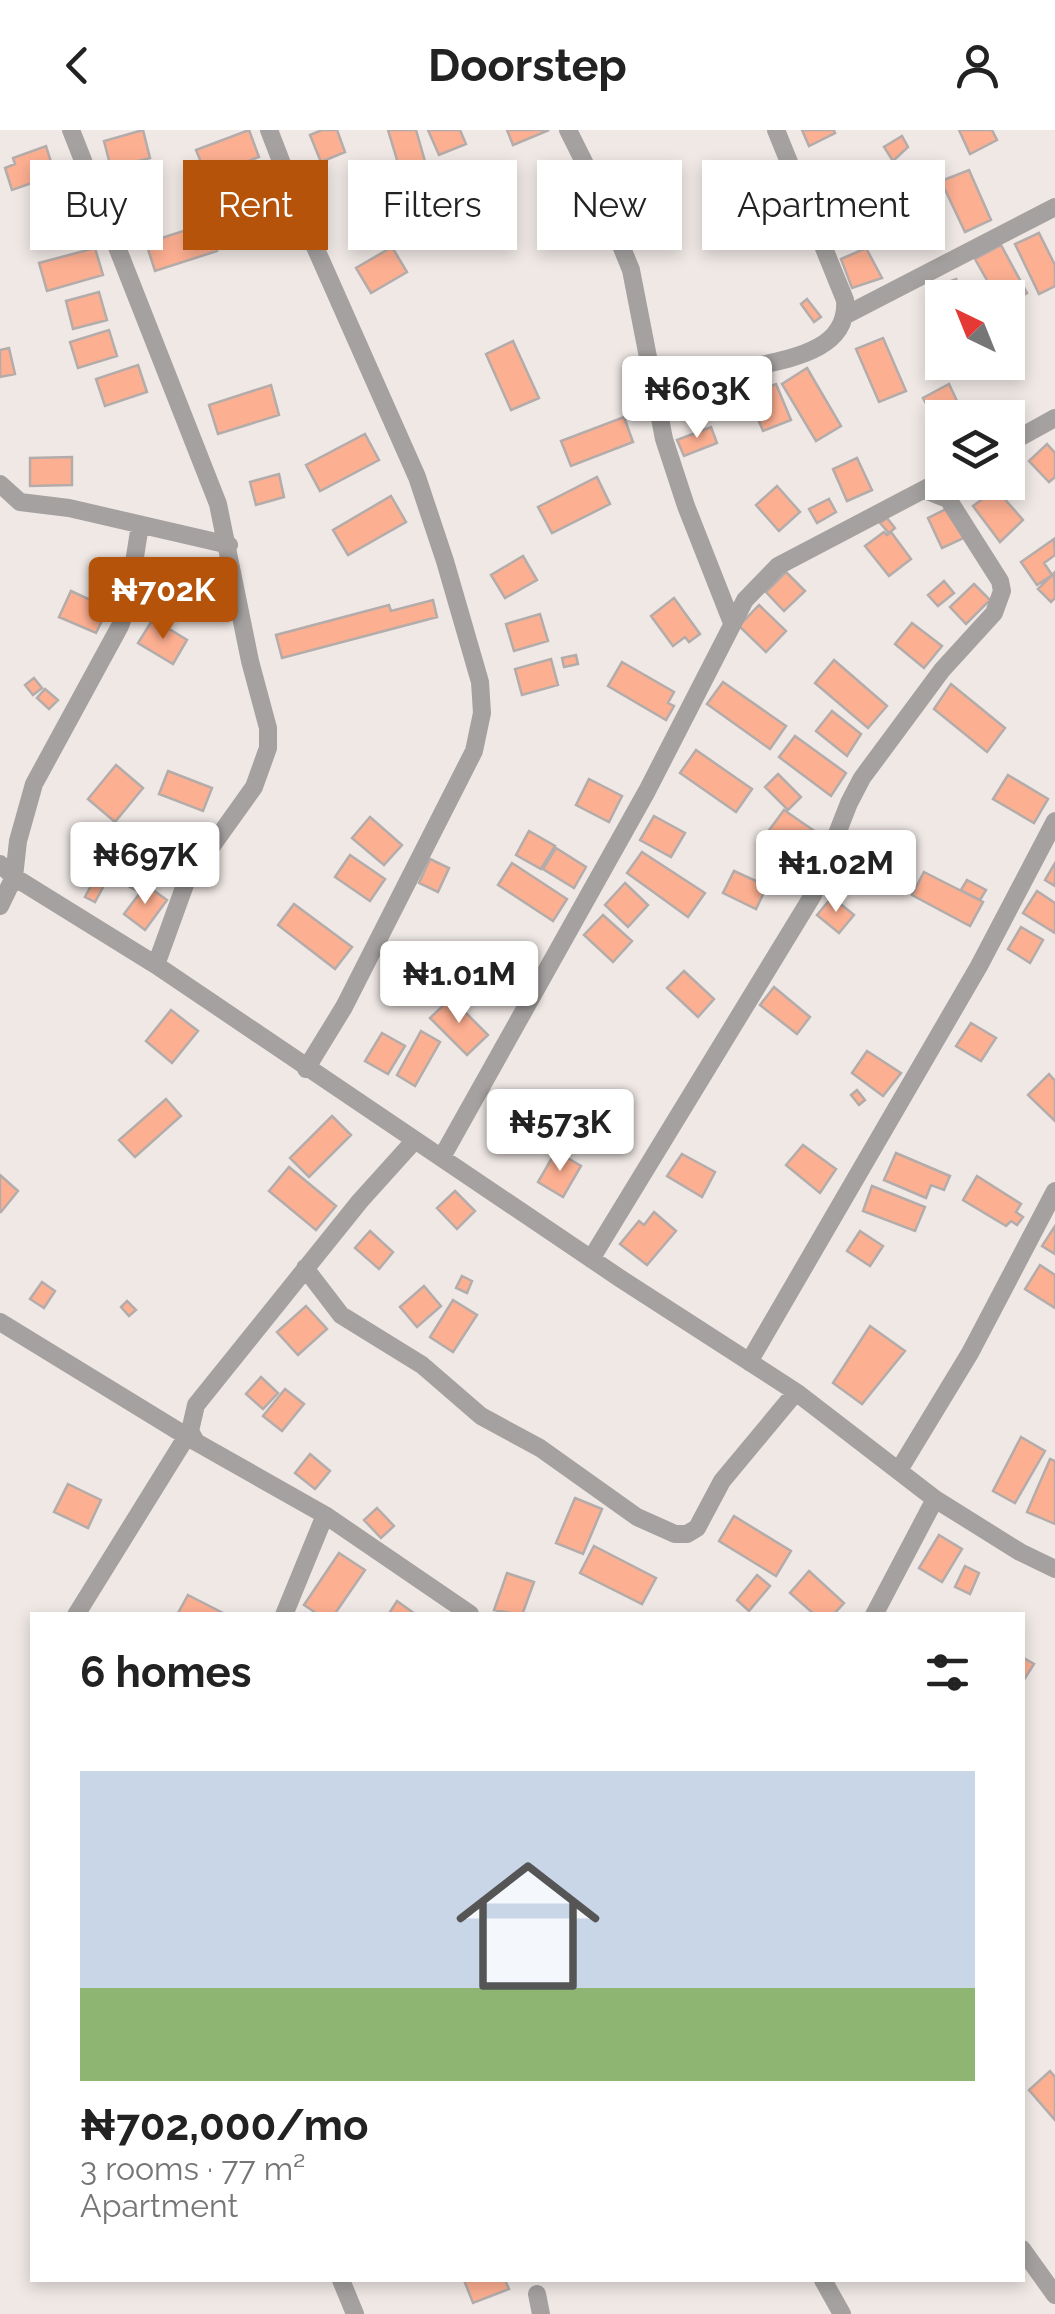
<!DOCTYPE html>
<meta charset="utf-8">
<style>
body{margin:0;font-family:Raleway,sans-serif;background:#f2f2f2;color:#222;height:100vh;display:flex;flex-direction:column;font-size:38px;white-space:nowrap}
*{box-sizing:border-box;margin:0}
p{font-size:32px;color:#767676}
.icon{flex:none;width:55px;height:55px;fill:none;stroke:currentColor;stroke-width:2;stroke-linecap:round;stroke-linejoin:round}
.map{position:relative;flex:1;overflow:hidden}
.sheet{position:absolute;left:30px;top:1482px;width:995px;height:670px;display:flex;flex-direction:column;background:#fff;border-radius:0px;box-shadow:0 5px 15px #0003}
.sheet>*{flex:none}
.top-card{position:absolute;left:30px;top:30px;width:995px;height:90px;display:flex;gap:20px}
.needle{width:65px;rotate:317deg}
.fabs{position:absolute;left:925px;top:150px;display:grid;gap:20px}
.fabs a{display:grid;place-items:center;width:100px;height:100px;border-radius:0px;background:#fff;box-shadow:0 5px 15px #0003;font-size:50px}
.price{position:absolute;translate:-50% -85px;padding:0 22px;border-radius:10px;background:#fff;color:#222;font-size:32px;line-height:65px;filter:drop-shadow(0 2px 5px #0008)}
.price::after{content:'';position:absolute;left:50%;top:60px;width:30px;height:22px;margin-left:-15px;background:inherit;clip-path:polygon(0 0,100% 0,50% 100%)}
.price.current{background:#b45309;color:#fff}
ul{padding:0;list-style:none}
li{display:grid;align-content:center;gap:20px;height:530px;padding:0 50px}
li span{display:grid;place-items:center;height:310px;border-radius:0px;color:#555}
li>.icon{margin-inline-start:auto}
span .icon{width:180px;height:180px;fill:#fffc;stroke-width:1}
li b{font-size:42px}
h2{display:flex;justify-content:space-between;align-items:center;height:120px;padding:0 50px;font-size:42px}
.tag{padding:0 35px;border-radius:0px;background:#fff;box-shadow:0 5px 15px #0003;font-size:35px;line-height:90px}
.tag.current{background:#b45309;color:#fff}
header{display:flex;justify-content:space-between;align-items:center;height:130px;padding:0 50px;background:#fff;font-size:45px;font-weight:700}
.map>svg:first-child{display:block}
</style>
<header><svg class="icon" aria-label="back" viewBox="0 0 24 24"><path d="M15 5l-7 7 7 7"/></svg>Doorstep<svg class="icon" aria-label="person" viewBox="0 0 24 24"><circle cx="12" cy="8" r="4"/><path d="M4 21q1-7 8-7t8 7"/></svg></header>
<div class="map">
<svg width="1055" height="2184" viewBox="0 0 1055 2184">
<rect width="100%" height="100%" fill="#efe8e5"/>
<path fill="#fdaf91" stroke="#b3acaa" stroke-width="2.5" d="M143,0L150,28L111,38L104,11Z
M249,0L259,27L207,47L196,20Z
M322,0H337L345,22L321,32L310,5Z
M388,0H416L426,35L401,43Z
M428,0H460L466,14L439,25Z
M507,0H549L513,15Z
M802,0H834L835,3L809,16Z
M959,0H992L997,10L970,24Z
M902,6L908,17L893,31L884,17Z
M46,16L55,45L12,60L5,38L15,34L13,28Z
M261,34L270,61L209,83L199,57Z
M969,40L991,90L965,102L941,51Z
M832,41L856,88L831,101L808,55Z
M440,60L455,97L429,108L415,71Z
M208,93L217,121L155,141L146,113Z
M1039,103L1055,135V156L1039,164L1015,114Z
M1001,115L1027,163L1008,174V168H997L975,129Z
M392,117L407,142L371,163L356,138Z
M95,118L103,145L47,161L39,133Z
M866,118L882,148L852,158L841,129Z
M956,149L963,168H942V176L935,157Z
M99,162L107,190L73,199L66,171Z
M807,169L821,187L814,192L801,174Z
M109,200L117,226L78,238L70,212Z
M883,208L906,261L879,272L856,219Z
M513,211L539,268L511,280L486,224Z
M9,218L15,244L0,247V220Z
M138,235L147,262L105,276L96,249Z
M807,238L841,296L816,311L782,254Z
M776,254L791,290L763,301L748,265Z
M949,254L965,288H942V304L923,268Z
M271,255L279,285L218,304L209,275Z
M737,257L743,279L727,284L721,262Z
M624,287L633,312L571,336L561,311Z
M711,297L717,313L684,326L677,310Z
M365,304L379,330L320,361L306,335Z
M1047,314L1055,323V347L1049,352L1029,331Z
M72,327V355L30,356V328Z
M857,328L872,360L847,371L833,339Z
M279,344L284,367L256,375L250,352Z
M597,347L610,374L552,403L538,377Z
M777,356L800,382L779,401L756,375Z
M996,359L1023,390L1000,412L973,376Z
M391,366L406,392L348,425L333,400Z
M829,369L836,382L817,393L809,379Z
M952,376L966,407L942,418L928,388Z
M887,388L895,398L889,403L880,393Z
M884,402L887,405L891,402L911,429L889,446L865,416Z
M1054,409L1055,425L1044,433L1052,445L1037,455L1021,432Z
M523,426L537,450L505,468L491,445Z
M786,442L805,461L784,481L766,462Z
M1054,443L1055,468L1051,472L1038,459Z
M177,451L218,463L210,489L169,477Z
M944,451L954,463L938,476L928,465Z
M974,454L990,470L966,494L950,477Z
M71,461L108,478L96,503L59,487Z
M674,468L700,504L689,512L685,507L673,516L651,486Z
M433,470L437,487L282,528L276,505L389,475L391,481Z
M759,475L786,501L766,522L739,496Z
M540,484L548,511L514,521L506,494Z
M153,489L187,510L173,534L138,513Z
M912,493L942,516L924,538L895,514Z
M576,525L578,534L564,537L562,528Z
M551,529L558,555L522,565L515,539Z
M834,530L887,576L868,598L815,553Z
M622,532L674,562L668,573L674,576L666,590L608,556Z
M34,548L42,558L33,565L25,555Z
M723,552L786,596L770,619L707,574Z
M951,554L1005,598L987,622L934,579Z
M45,559L58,570L49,579L37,568Z
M832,581L861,604L847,626L816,601Z
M795,606L846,643L831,666L779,627Z
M696,620L752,659L736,682L680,643Z
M116,635L143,658L115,692L88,669Z
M168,641L212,658L203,681L159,664Z
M778,644L801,667L788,680L765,657Z
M1008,645L1048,669L1034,693L993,669Z
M589,649L622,666L609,692L576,675Z
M784,680L813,700L796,725L767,703Z
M654,686L685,703L671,727L640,710Z
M370,687L402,715L384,735L352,708Z
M529,701L555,716L541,739L516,725Z
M128,710L154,723L136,760L110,747Z
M556,718L586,737L574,758L543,739Z
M642,722L705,763L688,787L627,743Z
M350,725L385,749L370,771L335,747Z
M430,729L449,738L438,762L419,753Z
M512,733L567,769L553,791L498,755Z
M1055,733V756L1045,750Z
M100,739L110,744L95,772L85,767Z
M734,741L767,756L756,779L723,763Z
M924,742L983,772L970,796L912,765Z
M967,750L986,760L980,770L961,760Z
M625,753L648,775L628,797L605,775Z
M146,755L167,770L145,800L124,784Z
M1037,761L1055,773V803L1023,783Z
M832,767L854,785L839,803L817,785Z
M294,774L352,817L335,839L278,795Z
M603,785L632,811L613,832L584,805Z
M1021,797L1043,810L1030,833L1008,819Z
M684,841L714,869L698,887L667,858Z
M774,857L810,887L797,904L760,875Z
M451,868L488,905L467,925L430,888Z
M171,880L198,901L172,933L146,911Z
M971,893L996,908L981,931L956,916Z
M421,901L440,912L415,956L397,945Z
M382,903L405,916L388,944L365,931Z
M867,921L901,943L883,966L852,943Z
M1049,944L1055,951V991L1028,965Z
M857,960L865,970L859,975L851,965Z
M166,969L181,986L135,1027L119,1010Z
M332,986L351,1005L309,1047L290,1028Z
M803,1015L836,1039L820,1063L786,1035Z
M556,1021L581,1036L563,1067L538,1052Z
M896,1023L950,1046L944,1060L931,1055L926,1068L884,1050Z
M682,1024L715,1042L702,1067L667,1046Z
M289,1037L336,1076L316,1100L269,1061Z
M0,1045L18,1061L1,1082L0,1081Z
M977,1046L1021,1074L1016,1082L1023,1087L1017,1095L1011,1091L1006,1096L963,1070Z
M872,1056L925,1077L915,1101L863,1081Z
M455,1061L475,1081L457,1099L437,1078Z
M654,1082L676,1101L647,1135L620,1114L639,1091L644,1095Z
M1055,1096V1124L1042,1116Z
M370,1101L393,1122L379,1139L355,1118Z
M860,1101L883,1116L870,1136L847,1121Z
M1040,1135L1055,1145V1178L1025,1159Z
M462,1146L472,1151L467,1163L456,1158Z
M42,1152L55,1161L44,1178L30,1169Z
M424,1156L441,1176L417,1197L400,1177Z
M453,1170L477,1185L453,1222L430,1207Z
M127,1171L136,1180L129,1186L121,1177Z
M306,1176L327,1199L298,1225L277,1202Z
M870,1196L905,1221L862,1274L833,1253Z
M261,1247L278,1263L263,1279L246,1264Z
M285,1259L304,1274L282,1301L263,1286Z
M1021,1307L1045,1321L1015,1373L993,1361Z
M310,1324L330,1341L315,1359L295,1343Z
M1050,1329L1055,1331V1394L1027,1382Z
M68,1354L101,1370L88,1398L54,1382Z
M575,1368L602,1379L583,1424L556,1413Z
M377,1378L394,1396L381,1408L364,1390Z
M734,1386L791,1421L776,1446L719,1411Z
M939,1405L962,1419L942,1452L919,1438Z
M594,1416L656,1448L642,1474L580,1443Z
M339,1423L365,1440L334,1485H319L304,1475Z
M965,1436L979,1443L970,1464L955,1457Z
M809,1441L844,1473L833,1485H815L790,1463Z
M507,1443L534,1452L522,1485L494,1480Z
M757,1445L770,1456L749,1481L737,1470Z
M188,1465L227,1485H177Z
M397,1471L415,1484L414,1485H388Z
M1022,1527L1034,1534L1022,1553Z
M1050,1941L1055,1947V1990L1029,1960Z
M464,2150H505L509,2159L473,2173Z"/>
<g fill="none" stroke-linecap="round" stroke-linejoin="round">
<path stroke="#a4a1a0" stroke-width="18" d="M71,0L218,374L250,531L268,598V618L254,657L186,752L156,835
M269,0L308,101L417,347L445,431L480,552L482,583L474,621L344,877L306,939
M568,0L600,64L631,140L664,309L686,376L732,493
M846,185L1055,77
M656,279C679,266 700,252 725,244C766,230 850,230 845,170L776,0
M1008,314L1055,288
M0,354L20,372L69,378L229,415
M0,734L14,747L156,835L621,1149L796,1262L935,1369L1020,1422L1055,1439
M0,776L14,747L18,711L34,654L120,496L127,477L140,395
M415,1010L360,1071L196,1275L190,1301L196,1312L325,1385L470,1484
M442,1027L647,661L745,470L778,436L942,350
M591,1129L813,765L849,673L862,648L942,540L994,483L1002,461L1000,451L948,369L925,360
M305,1138L341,1185L422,1235L481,1286L540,1318L637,1387L675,1404H687L697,1398L722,1351L796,1262
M0,1192L196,1312
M749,1232L979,836L1055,691
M899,1340L970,1223L1055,1061
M76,1485L190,1301
M284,1485L325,1385
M874,1485L935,1369
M1022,2119L1055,2165
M341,2150L355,2184
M823,2150L842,2184
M537,2164L541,2184"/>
</g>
</svg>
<div class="fabs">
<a><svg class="needle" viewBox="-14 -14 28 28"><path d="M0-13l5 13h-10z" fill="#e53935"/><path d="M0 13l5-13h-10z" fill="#767676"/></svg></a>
<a><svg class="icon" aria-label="layers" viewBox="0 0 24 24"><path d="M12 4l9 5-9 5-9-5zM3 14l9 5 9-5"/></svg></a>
</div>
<b class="price" style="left:697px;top:311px">₦603K</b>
<b class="price current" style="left:163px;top:512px">₦702K</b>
<b class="price" style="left:145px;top:777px">₦697K</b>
<b class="price" style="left:836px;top:785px">₦1.02M</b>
<b class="price" style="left:459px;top:896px">₦1.01M</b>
<b class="price" style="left:560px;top:1044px">₦573K</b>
<div class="top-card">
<a class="tag">Buy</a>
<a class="tag current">Rent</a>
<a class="tag">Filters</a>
<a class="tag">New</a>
<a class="tag">Apartment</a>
</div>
<section class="sheet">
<h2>6 homes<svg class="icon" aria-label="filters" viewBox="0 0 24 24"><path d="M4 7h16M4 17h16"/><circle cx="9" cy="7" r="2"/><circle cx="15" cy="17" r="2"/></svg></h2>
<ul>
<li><span style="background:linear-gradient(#c9d6e8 70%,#8fb573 0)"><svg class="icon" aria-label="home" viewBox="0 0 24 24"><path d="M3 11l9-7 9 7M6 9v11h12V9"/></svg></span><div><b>₦702,000/mo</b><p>3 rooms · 77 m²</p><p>Apartment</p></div></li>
</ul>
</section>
</div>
